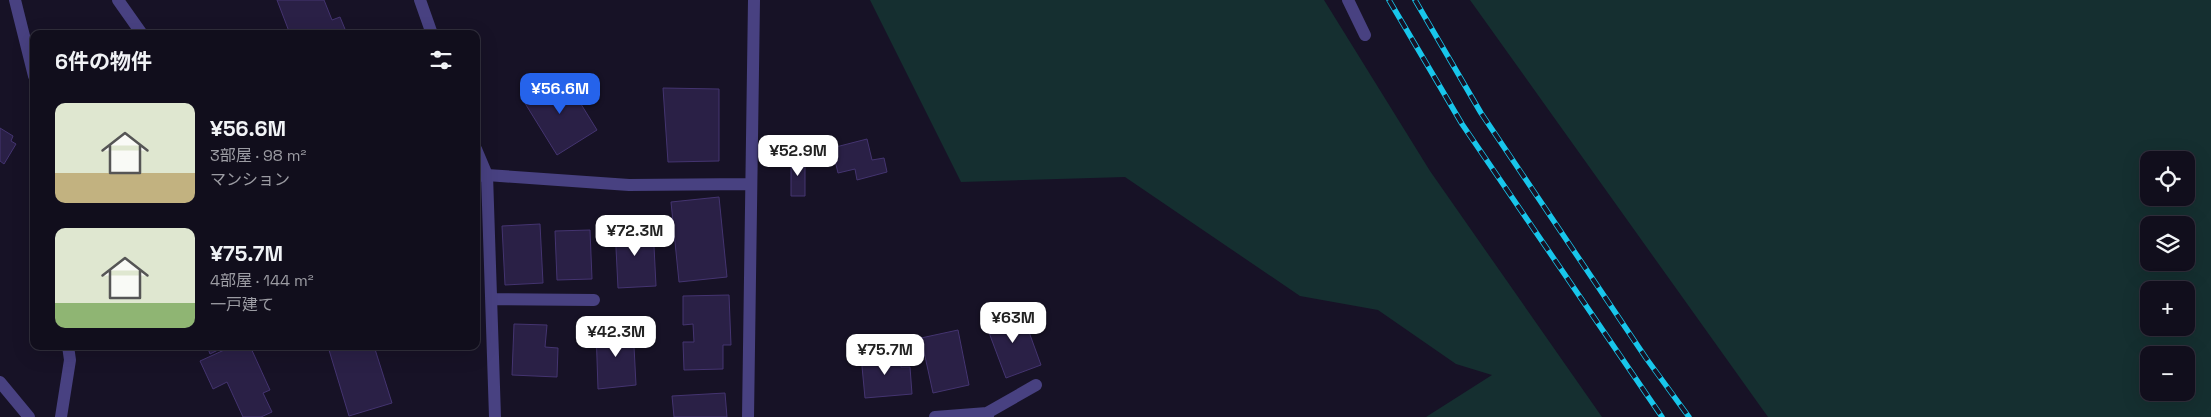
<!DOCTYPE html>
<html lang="ja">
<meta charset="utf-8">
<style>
body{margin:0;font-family:"Space Grotesk","Noto Sans JP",sans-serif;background:#1a1725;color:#f1f3f6;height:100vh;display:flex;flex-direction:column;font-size:19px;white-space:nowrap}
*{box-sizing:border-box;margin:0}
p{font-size:16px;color:#9c9ca3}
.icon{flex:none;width:28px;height:28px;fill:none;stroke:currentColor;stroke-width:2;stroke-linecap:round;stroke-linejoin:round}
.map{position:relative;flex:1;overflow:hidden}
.drawer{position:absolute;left:30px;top:30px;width:450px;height:320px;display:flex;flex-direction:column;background:#110e1c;border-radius:10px;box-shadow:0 5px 20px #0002,0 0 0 1px #302e3b}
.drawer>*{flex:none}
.buttons{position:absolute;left:2140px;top:151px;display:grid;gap:10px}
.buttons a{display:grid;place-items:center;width:55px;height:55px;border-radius:10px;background:#110e1c;box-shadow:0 5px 20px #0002,0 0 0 1px #302e3b;font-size:25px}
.price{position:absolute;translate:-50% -42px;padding:0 11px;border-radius:10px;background:#fff;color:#222;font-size:16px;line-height:32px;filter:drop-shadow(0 1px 2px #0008)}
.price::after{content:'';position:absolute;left:50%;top:30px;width:15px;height:11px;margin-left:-8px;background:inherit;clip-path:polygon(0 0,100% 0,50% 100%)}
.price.current{background:#2563eb;color:#fff}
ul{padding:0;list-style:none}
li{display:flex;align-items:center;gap:15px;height:125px;padding:0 25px}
li span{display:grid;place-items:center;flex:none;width:140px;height:100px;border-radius:10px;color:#555}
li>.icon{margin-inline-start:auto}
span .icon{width:60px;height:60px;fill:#fffc;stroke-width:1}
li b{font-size:21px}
h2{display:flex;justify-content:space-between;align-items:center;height:60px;padding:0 25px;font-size:21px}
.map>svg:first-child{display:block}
</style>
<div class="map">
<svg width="2211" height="417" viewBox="0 0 2211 417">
<rect width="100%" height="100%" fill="#171226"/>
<path fill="#152f30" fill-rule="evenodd" d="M870,0H1324L1430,171L1602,417H1426L1492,375L1456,364L1378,310L1300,296L1125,177L961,182Z
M1470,0H2211V417H1768ZM2149,160H2186V198H2149ZM2149,225H2186V262H2149ZM2149,290H2186V328H2149ZM2149,355H2186V392H2149Z"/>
<path fill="#2a2046" stroke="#443470" d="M277,0H324L332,20L340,17L347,34H290Z
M563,75L597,130L557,155L523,100Z
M663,88L719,89V161L668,162Z
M0,128L13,136L11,141L16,144L4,164L0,161Z
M867,139L872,160L884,158L887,172L857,180L855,169L838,173L832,148Z
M791,158H805V196H791Z
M719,197L727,277L679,282L671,202Z
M540,224L543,283L505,285L502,226Z
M653,226L656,286L618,288L615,228Z
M590,230L592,279L557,280L555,231Z
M729,295L731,345H723V369L684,370L683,342H694L693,324L683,325V296Z
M1021,310L1041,365L1006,378L985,322Z
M514,324L547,325L545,347L558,348L557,377L512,375Z
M633,327L636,385L598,389L596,329Z
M958,330L969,385L933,393L921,338Z
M207,346H226L210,354Z
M233,346H250L270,390L263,393L272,412L261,417H243L227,382L213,389L200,361Z
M340,346H374L392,403L349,416L329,350Z
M900,353L901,367H910L912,394L865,398L861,356Z
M725,393L727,417H674L672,396Z"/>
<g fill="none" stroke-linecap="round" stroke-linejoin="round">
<path stroke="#484181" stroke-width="12" d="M15,0L34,76
M118,0L142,34
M420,0L432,34
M1348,0L1365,35
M476,149L487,175L495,417
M476,176L487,175L629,185L750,184
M491,299L594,300
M0,382L29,417
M987,413L1036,385
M61,417L70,360L68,346
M748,417L754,0
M935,417L987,413L988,417"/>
<defs>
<path id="rail" d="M1389,0L1462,124L1662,417
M1415,0L1481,113L1646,358L1689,417"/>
</defs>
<use href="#rail" stroke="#18c6eb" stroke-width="5.5"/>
<use href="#rail" stroke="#171226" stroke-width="4" stroke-dasharray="11" stroke-linecap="butt"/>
</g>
</svg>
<div class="buttons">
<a><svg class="icon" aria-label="locate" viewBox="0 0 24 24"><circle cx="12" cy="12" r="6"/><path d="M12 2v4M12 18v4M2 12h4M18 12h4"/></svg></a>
<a><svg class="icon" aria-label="layers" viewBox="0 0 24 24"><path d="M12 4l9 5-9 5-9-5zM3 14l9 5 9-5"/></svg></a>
<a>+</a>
<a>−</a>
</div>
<b class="price current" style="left:560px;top:115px">¥56.6M</b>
<b class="price" style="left:798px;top:177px">¥52.9M</b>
<b class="price" style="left:635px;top:257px">¥72.3M</b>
<b class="price" style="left:1013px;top:344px">¥63M</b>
<b class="price" style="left:616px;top:358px">¥42.3M</b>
<b class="price" style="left:885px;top:376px">¥75.7M</b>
<section class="drawer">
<h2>6件の物件<svg class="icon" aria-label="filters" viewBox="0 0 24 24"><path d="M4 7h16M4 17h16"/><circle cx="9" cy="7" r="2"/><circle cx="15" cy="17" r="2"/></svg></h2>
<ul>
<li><span style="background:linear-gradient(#dfe7d0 70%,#c2b280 0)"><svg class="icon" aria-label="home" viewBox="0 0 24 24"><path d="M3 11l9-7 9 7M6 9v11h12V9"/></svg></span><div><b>¥56.6M</b><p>3部屋 · 98 m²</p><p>マンション</p></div></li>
<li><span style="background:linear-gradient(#dfe7d0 75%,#8fb573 0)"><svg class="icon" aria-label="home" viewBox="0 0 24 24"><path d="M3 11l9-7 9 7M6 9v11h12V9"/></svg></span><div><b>¥75.7M</b><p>4部屋 · 144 m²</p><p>一戸建て</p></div></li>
</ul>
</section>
</div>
